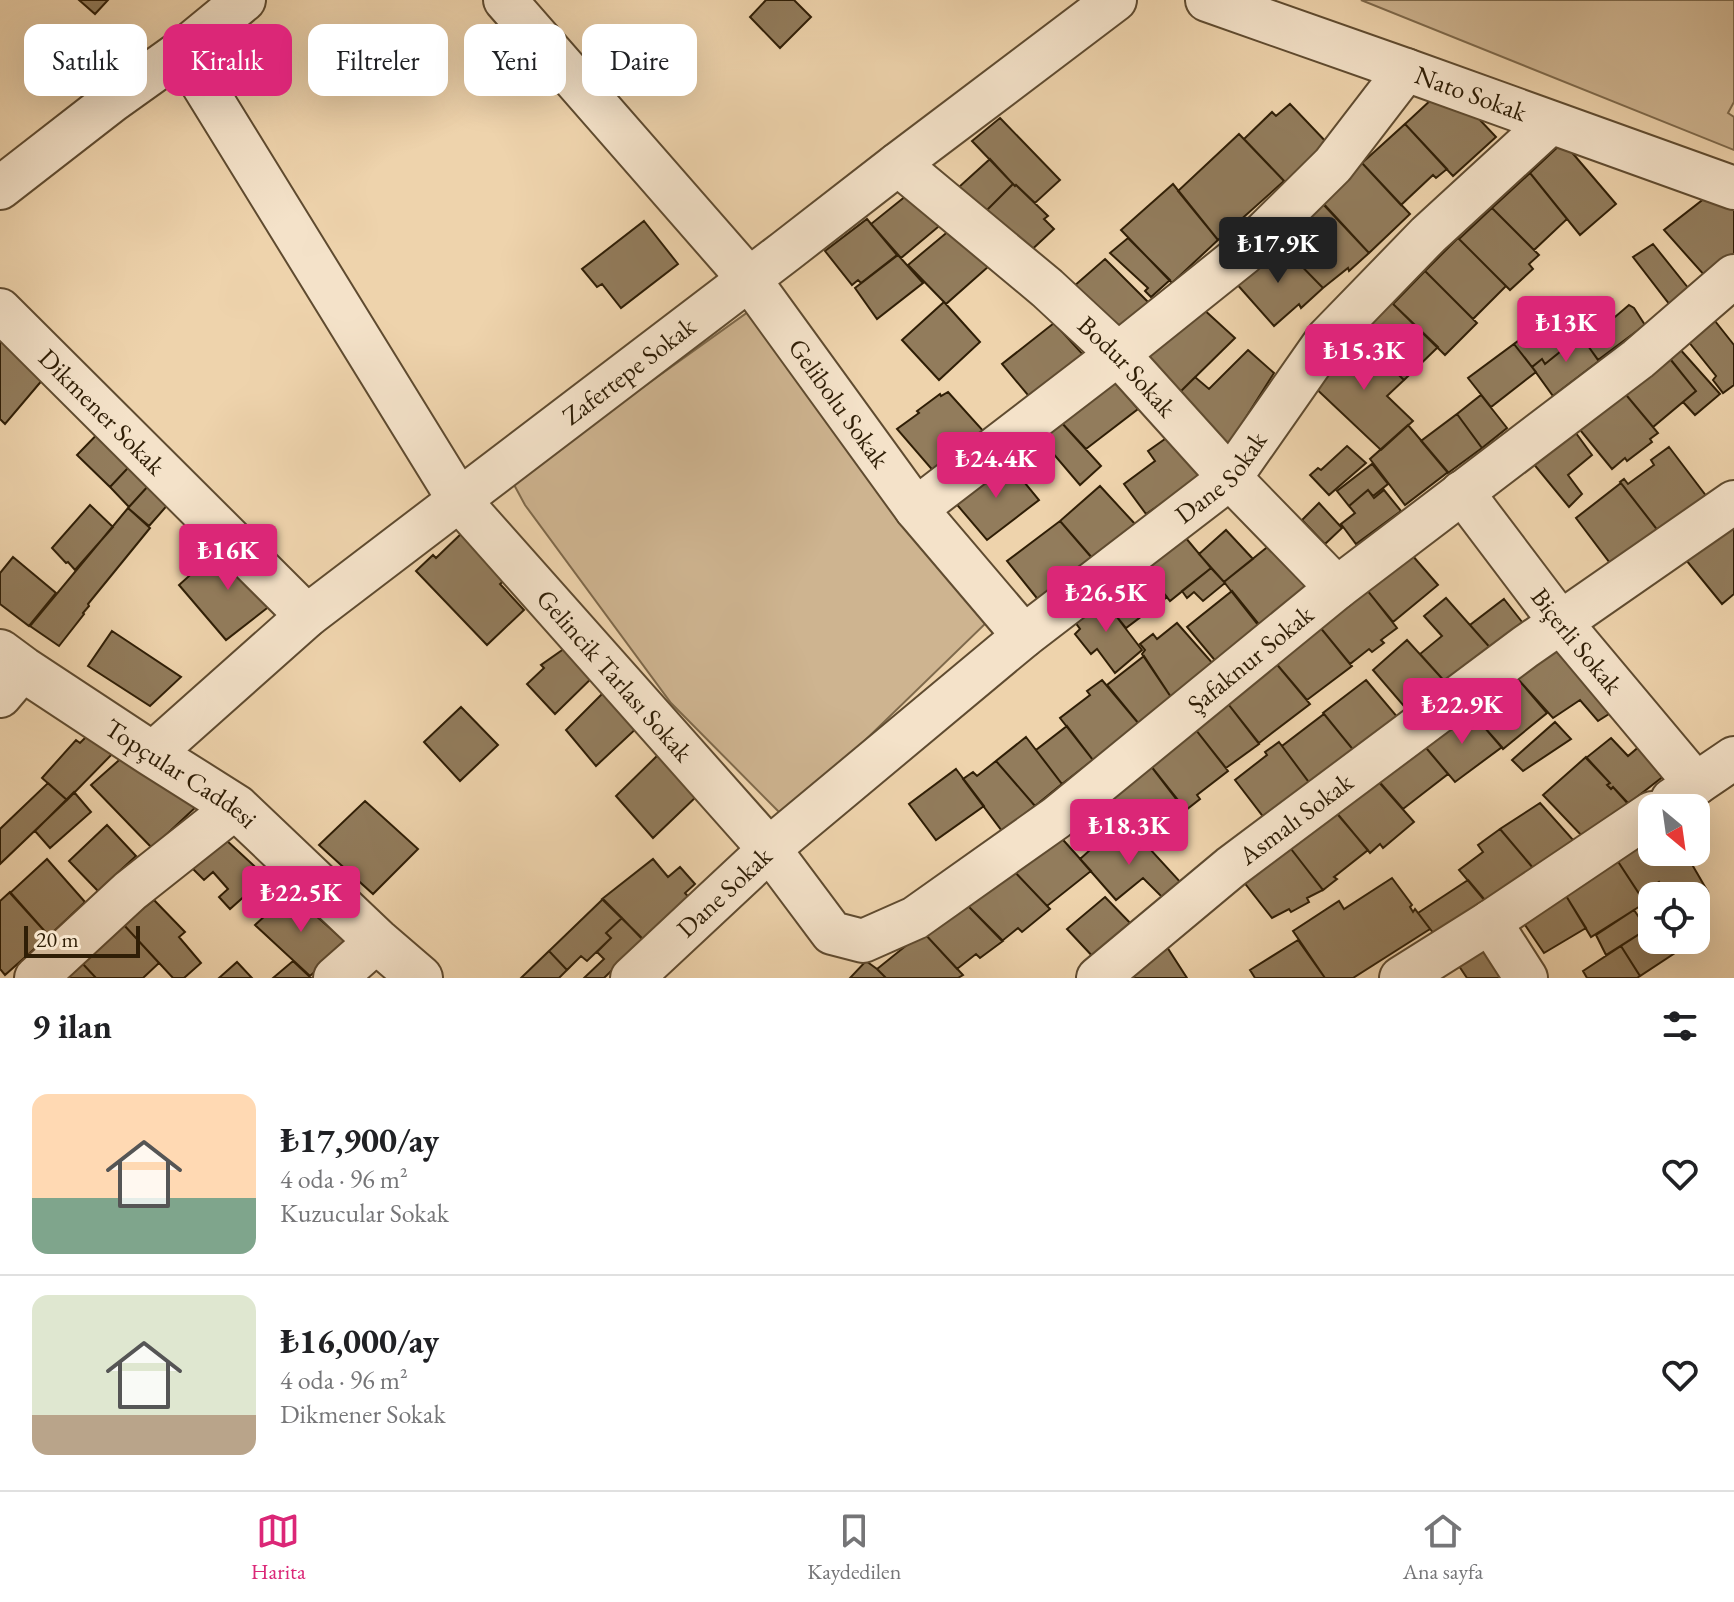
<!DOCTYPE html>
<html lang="tr">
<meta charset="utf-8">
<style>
body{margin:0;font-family:"EB Garamond",serif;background:#f6f6f6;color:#202124;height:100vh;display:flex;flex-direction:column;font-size:30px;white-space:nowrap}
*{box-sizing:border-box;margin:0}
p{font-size:26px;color:#757577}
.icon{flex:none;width:44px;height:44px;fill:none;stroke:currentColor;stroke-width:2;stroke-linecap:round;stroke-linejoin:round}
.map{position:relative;height:978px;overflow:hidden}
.sheet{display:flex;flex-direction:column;background:#fff;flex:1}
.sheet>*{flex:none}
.guide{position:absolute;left:24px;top:24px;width:800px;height:72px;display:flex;gap:16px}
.needle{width:52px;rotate:151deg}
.fabs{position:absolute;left:1638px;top:794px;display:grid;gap:16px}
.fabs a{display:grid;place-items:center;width:72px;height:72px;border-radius:16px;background:#fff;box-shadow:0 8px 32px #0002;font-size:40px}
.scale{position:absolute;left:24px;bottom:20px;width:116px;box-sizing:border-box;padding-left:8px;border:4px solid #2f1e06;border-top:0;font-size:22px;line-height:28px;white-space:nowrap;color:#2f1e06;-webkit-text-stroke:6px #f4e2c9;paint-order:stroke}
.price{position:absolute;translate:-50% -68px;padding:0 18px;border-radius:8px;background:#db2777;color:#fff;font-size:26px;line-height:52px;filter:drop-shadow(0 2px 4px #0008)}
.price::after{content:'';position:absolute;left:50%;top:48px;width:24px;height:18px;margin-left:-12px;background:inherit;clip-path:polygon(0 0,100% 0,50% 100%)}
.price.selected{background:#222;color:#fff}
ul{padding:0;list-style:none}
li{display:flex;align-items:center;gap:24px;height:200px;padding:0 32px}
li+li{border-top:2px solid #e0e0e0}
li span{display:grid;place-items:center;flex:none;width:224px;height:160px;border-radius:16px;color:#555}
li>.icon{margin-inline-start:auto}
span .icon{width:96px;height:96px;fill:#fffc;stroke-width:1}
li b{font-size:34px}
h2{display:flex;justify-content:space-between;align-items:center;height:96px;padding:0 32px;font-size:34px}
.tag{padding:0 28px;border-radius:16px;background:#fff;box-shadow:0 8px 32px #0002;font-size:28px;line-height:72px}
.tag.selected{background:#db2777;color:#fff}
.tabs{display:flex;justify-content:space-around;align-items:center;height:112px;border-top:2px solid #e0e0e0;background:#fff;font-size:22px;color:#757577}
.tabs a{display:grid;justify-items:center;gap:4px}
.tabs .selected{color:#db2777}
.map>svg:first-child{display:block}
</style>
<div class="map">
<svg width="1734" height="978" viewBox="0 0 1734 978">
<rect width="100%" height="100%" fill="#eed3ac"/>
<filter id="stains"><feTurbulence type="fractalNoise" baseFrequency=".0025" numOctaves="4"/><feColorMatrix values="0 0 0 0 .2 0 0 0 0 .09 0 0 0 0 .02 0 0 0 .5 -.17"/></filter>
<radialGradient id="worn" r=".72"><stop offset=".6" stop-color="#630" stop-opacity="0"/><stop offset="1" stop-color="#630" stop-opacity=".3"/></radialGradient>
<path fill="#ceb490" stroke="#7e694b" stroke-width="2" d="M1361,0H1734V102L1728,113L1734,117V150Z
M748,312L987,622L785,818L671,703L525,505L512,481Z"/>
<path fill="#927c5c" stroke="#2f1e06" stroke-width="2" d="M79,0H108L95,14Z
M766,0H794L811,17L780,48L750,17Z
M1447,85L1496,137L1453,176L1405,124Z
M1290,104L1330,146L1288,185L1244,139L1272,112L1276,116Z
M1000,118L1060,180L1035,203L1016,185L1015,186L972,141Z
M1405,124L1447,169L1436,178L1433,175L1401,205L1362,163Z
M1239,134L1284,181L1218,240L1178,191Z
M1563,142L1616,204L1580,235L1530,173Z
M990,159L1013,184L984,213L959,187Z
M1362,163L1410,214L1369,253L1321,201Z
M1530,173L1567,219L1534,250L1492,208Z
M1013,184L1015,186L1016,185L1048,216L1044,219L1054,229L1025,256L984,213Z
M1173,184L1218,240L1172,283L1121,230Z
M912,191L944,222L901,258L871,224Z
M1705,198L1726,208H1734V254L1705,276L1664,230Z
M1322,203L1369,253L1349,271L1348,268L1323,288L1279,243Z
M1492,208L1539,255L1529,264L1533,269L1510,290L1459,239Z
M867,219L897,255L861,283L858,280L852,285L825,251Z
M644,221L678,264L621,308L602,284L597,287L582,269Z
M951,229L989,266L946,304L908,265Z
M1128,238L1170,280L1151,297L1145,291L1148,288L1110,253Z
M1458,238L1506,286L1473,319L1425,271Z
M1279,243L1323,288L1301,308L1299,304L1274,326L1235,282Z
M1653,244L1689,289L1670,305L1633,257Z
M898,255L923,283L877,319L855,288Z
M1105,259L1149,303L1110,336L1065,294Z
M1425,271L1477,323L1445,355L1393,304Z
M944,302L980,342L939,380L902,340Z
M1392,303L1438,347L1404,380L1358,335Z
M1629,305L1634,308L1645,325L1598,360L1572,323L1585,313L1598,330L1602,327L1599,321L1610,312L1615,317Z
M1201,307L1235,338L1177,395L1143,358Z
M1558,310L1577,331L1557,346L1561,351L1545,364L1542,359L1532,367L1514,344Z
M1715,321L1734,345V385L1723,393L1713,380L1716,376L1688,341Z
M1054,323L1087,359L1032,400L1002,364Z
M13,325L55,365L5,424L0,419V341Z
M1577,331L1599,361L1553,396L1532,367L1542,359L1545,364L1561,351L1557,346Z
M1358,335L1404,380L1387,396L1413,421L1381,450L1309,382Z
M1514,344L1536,372L1491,407L1468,378Z
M1678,347L1720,394L1695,415L1683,402L1696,391L1668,356Z
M1248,350L1274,373L1226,449L1177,395L1195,377L1209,389Z
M1666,354L1696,391L1653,427L1622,390Z
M1112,378L1138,409L1086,449L1060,421Z
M1622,390L1658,433L1650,439L1652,442L1627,461L1625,458L1612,469L1576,425Z
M948,392L986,434L935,473L897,429L919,413L917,411L940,394L941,396Z
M1481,395L1507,428L1482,448L1457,414Z
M1457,414L1482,448L1448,473L1421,441Z
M110,421L141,454L110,487L77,455Z
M1060,421L1101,466L1080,485L1039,437Z
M1408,425L1448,472L1405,505L1370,459Z
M1573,429L1592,455L1568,475L1582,494L1569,507L1532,462Z
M1172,434L1204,475L1146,514L1124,484L1155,461L1148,451Z
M1347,446L1366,463L1329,495L1310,475L1318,468L1321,470Z
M1669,447L1707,497L1659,532L1620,482L1624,479L1628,484L1654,465L1651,460Z
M141,454L160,473L129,507L110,487Z
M1006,460L1039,500L987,540L953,500Z
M1372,464L1388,484L1373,496L1368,490L1349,506L1337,491Z
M159,474L178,493L149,526L128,508Z
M1621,483L1659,532L1613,567L1576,518Z
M1100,486L1135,524L1092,558L1060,521Z
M1368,490L1374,498L1384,490L1401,511L1356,544L1341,524L1355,513L1349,506Z
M1319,503L1342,528L1325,544L1302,520Z
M90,505L113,527L75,570L68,562L66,563L52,548Z
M128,508L150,528L88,604L89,606L83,613L84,614L59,646L30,626Z
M1060,521L1095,561L1040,602L1007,561Z
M1734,527V594L1722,604L1686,560Z
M465,530L507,578L500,584L524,610L487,645L416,571L433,555L436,558Z
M1226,530L1253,559L1224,582L1199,554Z
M1180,531L1211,568L1170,601L1139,562Z
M1276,540L1312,587L1258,625L1224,582Z
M226,543L280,598L226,640L179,585Z
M1412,555L1438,585L1393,622L1366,589Z
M13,557L56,593L29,626L0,604V573Z
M1138,562L1167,597L1126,628L1098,593Z
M1211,568L1225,583L1203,601L1194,592L1187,598L1182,591Z
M1367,590L1397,628L1381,640L1384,643L1372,652L1369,649L1350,664L1319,626Z
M1232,591L1262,628L1218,664L1187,627Z
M1100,595L1142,650L1115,673L1097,649L1091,654L1075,634L1080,629L1072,618Z
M1446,598L1493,651L1447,684L1420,654L1442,636L1424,616Z
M1504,599L1526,627L1493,651L1470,625Z
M1177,623L1215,666L1171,697L1142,654L1145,650L1140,644L1153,634L1157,639Z
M1319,626L1352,666L1307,700L1274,661Z
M112,631L181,677L150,706L88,666Z
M1571,637L1623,705L1598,721L1580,700L1553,718L1516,677Z
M1407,640L1447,684L1409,712L1373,670Z
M575,641L599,671L555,714L527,684L544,668L541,665Z
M1144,656L1171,697L1139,724L1107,685Z
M1274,661L1310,704L1259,743L1225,700Z
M1517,678L1547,713L1503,749L1472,713Z
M1102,680L1139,724L1093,760L1060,718L1090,695L1087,691Z
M1366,680L1399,719L1355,752L1323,713Z
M608,688L640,725L596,766L566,730Z
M1225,700L1259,744L1226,768L1192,725Z
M461,707L498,745L460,781L424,742Z
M1469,710L1502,747L1455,782L1422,743Z
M1324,714L1355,752L1311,785L1282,746Z
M1555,722L1571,739L1523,771L1512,760Z
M98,725L120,746L67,800L42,778L76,740L80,743Z
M1192,725L1228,771L1197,795L1200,799L1186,810L1147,761Z
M1067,726L1093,760L1062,784L1036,750Z
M1026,737L1062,784L1035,806L996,761Z
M1611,738L1628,756L1648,739L1674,768L1628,804L1613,787L1611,789L1607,785L1610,783L1586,758Z
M1279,742L1311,785L1265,819L1235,780L1267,755L1265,752Z
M1422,743L1448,774L1403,809L1376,778Z
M135,746L198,805L152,848L91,785Z
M661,752L698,795L653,838L616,796Z
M1586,757L1610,783L1607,785L1611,789L1613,787L1629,804L1582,836L1543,795Z
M996,761L1035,806L1002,831L963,779L973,772L977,776Z
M1147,761L1183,808L1142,841L1100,796Z
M956,769L984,806L936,840L909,804Z
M1377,780L1414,822L1383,848L1380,844L1370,853L1336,812Z
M48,783L67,800L0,864V829Z
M74,792L91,812L50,848L35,831Z
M365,801L418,849L373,894L319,845Z
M1540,803L1574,841L1534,869L1500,829Z
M1333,809L1368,850L1334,877L1337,879L1323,890L1288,845Z
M107,825L136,856L98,891L69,861Z
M1500,829L1533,868L1485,901L1459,870L1483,852L1478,845Z
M1056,832L1091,871L1047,906L1011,868Z
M1110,832L1124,848L1139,837L1183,885L1164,899L1143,878L1116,900L1080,859Z
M1652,836V852H1688L1692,859L1690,861L1708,892L1696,899V896H1680L1675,889L1667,894L1659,882L1640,895L1617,860Z
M225,839L266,877L230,909L219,897L228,889L213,872L204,880L191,867Z
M1291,849L1323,890L1307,898L1309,902L1291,912L1289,909L1272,918L1243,881Z
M47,859L85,902L49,936L10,893Z
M653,859L668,877L680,867L695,884L685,893L691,900L646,942L602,899Z
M1617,860L1645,903L1591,937L1565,894Z
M1011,868L1050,909L1022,932L1018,928L1002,941L964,902Z
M1392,878L1412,905L1410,907L1413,912L1415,909L1430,929L1353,978H1325L1293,931L1339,901L1344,909Z
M1468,880L1485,900L1434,934L1418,913Z
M1563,891L1586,928L1544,953L1521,919Z
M10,892L49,936L5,975L0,969V901Z
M290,893L347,943L310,976L255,925Z
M1105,897L1134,927L1096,960L1067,929Z
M603,899L622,918L606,933L611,938L587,961L581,956L567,970L549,951Z
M154,900L185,932L179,937L201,963L184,978H173L123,924Z
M964,902L1003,941L980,958L976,954L957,969L924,933Z
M1634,910L1647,929L1606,955L1596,935Z
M622,918L643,940L604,978H584L604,959L597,952L611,938L606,933Z
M123,924L159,963L143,978H96L82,963Z
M1652,926V940H1670L1678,951L1640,976L1621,946Z
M923,932L963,975L958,978H886L877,969Z
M1298,940L1325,978H1255L1250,970Z
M1621,946L1640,976L1637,978H1587L1583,971Z
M1167,947L1187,978H1128Z
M1484,949L1501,978H1467L1459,966Z
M549,951L567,970L559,978H521Z
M293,961L311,978H273Z
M866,961L877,969L886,978H850Z
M81,962L96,978H64Z
M237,962L252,978H219Z"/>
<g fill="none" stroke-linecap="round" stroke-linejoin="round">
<defs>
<g id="minor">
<path id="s1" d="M505,0L749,279L916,509L1024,636"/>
<path id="s2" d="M1207,0L1406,70L1734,188"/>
<path id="s3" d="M182,51L459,500L770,850L832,933L863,941L915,918L1056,818L1337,588L1638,359L1734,276"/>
<path id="s4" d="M898,164L1047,288L1118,354L1230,478L1337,588"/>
<path d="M0,188L112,101L182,51L244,0"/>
<path id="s5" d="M0,310L307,616"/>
<path id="s6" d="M1462,492L1561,623L1696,784"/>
<path d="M916,509L1118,354L1244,253L1333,165L1406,70"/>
<path d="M0,696L23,669"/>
<path id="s7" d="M152,754L307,616L786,251L898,164L1115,0"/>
<path d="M1672,800L1734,758"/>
<path d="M1490,922L1526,978"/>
<path d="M36,978L130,891L236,807"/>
<path d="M335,978L377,941"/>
<path id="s8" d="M632,978L783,837L1024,636L1230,478L1328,338L1428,235L1550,123"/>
<path id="s9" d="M1098,978L1231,867L1525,647L1734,502"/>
<path d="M1401,978L1490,922L1652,813"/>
</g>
<g id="tertiary">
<path id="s10" d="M0,652L23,669L152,754L236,807L377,941L420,978"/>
</g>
</defs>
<use href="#minor" stroke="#5f4b30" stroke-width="46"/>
<use href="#tertiary" stroke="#5f4b30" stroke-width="48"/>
<use href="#minor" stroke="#f4e2c9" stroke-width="42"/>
<use href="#tertiary" stroke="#f4e2c9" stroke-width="44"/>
</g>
<g text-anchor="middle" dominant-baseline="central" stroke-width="8" stroke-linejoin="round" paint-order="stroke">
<g font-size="26" fill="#2f1e06" stroke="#f4e2c9">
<text stroke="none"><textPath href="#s2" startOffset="280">Nato Sokak</textPath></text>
<text stroke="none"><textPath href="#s4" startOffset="306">Bodur Sokak</textPath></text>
<text stroke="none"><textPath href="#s7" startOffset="612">Zafertepe Sokak</textPath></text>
<text stroke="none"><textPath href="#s1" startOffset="524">Gelibolu Sokak</textPath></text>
<text stroke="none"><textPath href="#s5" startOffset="144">Dikmener Sokak</textPath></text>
<text stroke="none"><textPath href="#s8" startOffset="774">Dane Sokak</textPath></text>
<text stroke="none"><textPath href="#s6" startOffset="188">Biçerli Sokak</textPath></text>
<text stroke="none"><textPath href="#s3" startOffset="1612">Şafaknur Sokak</textPath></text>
<text stroke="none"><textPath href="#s3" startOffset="762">Gelincik Tarlası Sokak</textPath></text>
<text stroke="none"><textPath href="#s10" startOffset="218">Topçular Caddesi</textPath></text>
<text stroke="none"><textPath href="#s9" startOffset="254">Asmalı Sokak</textPath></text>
<text stroke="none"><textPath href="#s8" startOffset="126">Dane Sokak</textPath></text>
</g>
</g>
<rect width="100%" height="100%" filter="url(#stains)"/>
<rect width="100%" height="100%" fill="url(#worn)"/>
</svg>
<div class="fabs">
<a><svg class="needle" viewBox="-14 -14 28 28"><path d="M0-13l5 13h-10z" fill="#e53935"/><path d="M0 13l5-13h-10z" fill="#757577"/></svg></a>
<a><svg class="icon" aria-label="locate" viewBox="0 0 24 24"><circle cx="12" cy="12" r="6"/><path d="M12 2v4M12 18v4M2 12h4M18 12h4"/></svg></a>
</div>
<div class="scale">20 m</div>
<b class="price selected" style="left:1278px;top:285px">₺17.9K</b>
<b class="price" style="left:1566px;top:364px">₺13K</b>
<b class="price" style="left:1364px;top:392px">₺15.3K</b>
<b class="price" style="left:996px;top:500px">₺24.4K</b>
<b class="price" style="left:228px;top:592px">₺16K</b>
<b class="price" style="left:1106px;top:634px">₺26.5K</b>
<b class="price" style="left:1462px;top:746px">₺22.9K</b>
<b class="price" style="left:1129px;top:867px">₺18.3K</b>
<b class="price" style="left:301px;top:934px">₺22.5K</b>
<div class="guide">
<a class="tag">Satılık</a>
<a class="tag selected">Kiralık</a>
<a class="tag">Filtreler</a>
<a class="tag">Yeni</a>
<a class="tag">Daire</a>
</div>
</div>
<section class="sheet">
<h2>9 ilan<svg class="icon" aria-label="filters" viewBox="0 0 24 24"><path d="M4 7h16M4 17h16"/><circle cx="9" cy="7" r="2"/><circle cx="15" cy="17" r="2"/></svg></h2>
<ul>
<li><span style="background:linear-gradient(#ffd9b3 65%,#7fa58c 0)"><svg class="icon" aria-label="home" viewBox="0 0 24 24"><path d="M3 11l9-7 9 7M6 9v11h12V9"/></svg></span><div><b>₺17,900/ay</b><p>4 oda · 96 m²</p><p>Kuzucular Sokak</p></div><svg class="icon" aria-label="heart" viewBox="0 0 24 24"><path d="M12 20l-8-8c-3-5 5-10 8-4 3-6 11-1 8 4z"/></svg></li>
<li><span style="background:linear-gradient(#dfe7d0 75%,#b9a48a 0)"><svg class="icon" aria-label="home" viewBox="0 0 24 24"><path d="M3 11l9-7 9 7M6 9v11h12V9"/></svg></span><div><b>₺16,000/ay</b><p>4 oda · 96 m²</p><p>Dikmener Sokak</p></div><svg class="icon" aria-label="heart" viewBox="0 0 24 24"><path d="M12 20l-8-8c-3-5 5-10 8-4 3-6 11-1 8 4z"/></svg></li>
</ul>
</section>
<nav class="tabs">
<a class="selected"><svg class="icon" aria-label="map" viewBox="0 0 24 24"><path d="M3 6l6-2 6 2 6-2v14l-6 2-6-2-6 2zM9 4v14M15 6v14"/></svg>Harita</a>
<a><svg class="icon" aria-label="saved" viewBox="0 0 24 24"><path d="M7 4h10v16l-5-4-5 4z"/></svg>Kaydedilen</a>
<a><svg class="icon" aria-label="home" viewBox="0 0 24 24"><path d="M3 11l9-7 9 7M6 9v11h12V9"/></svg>Ana sayfa</a>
</nav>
